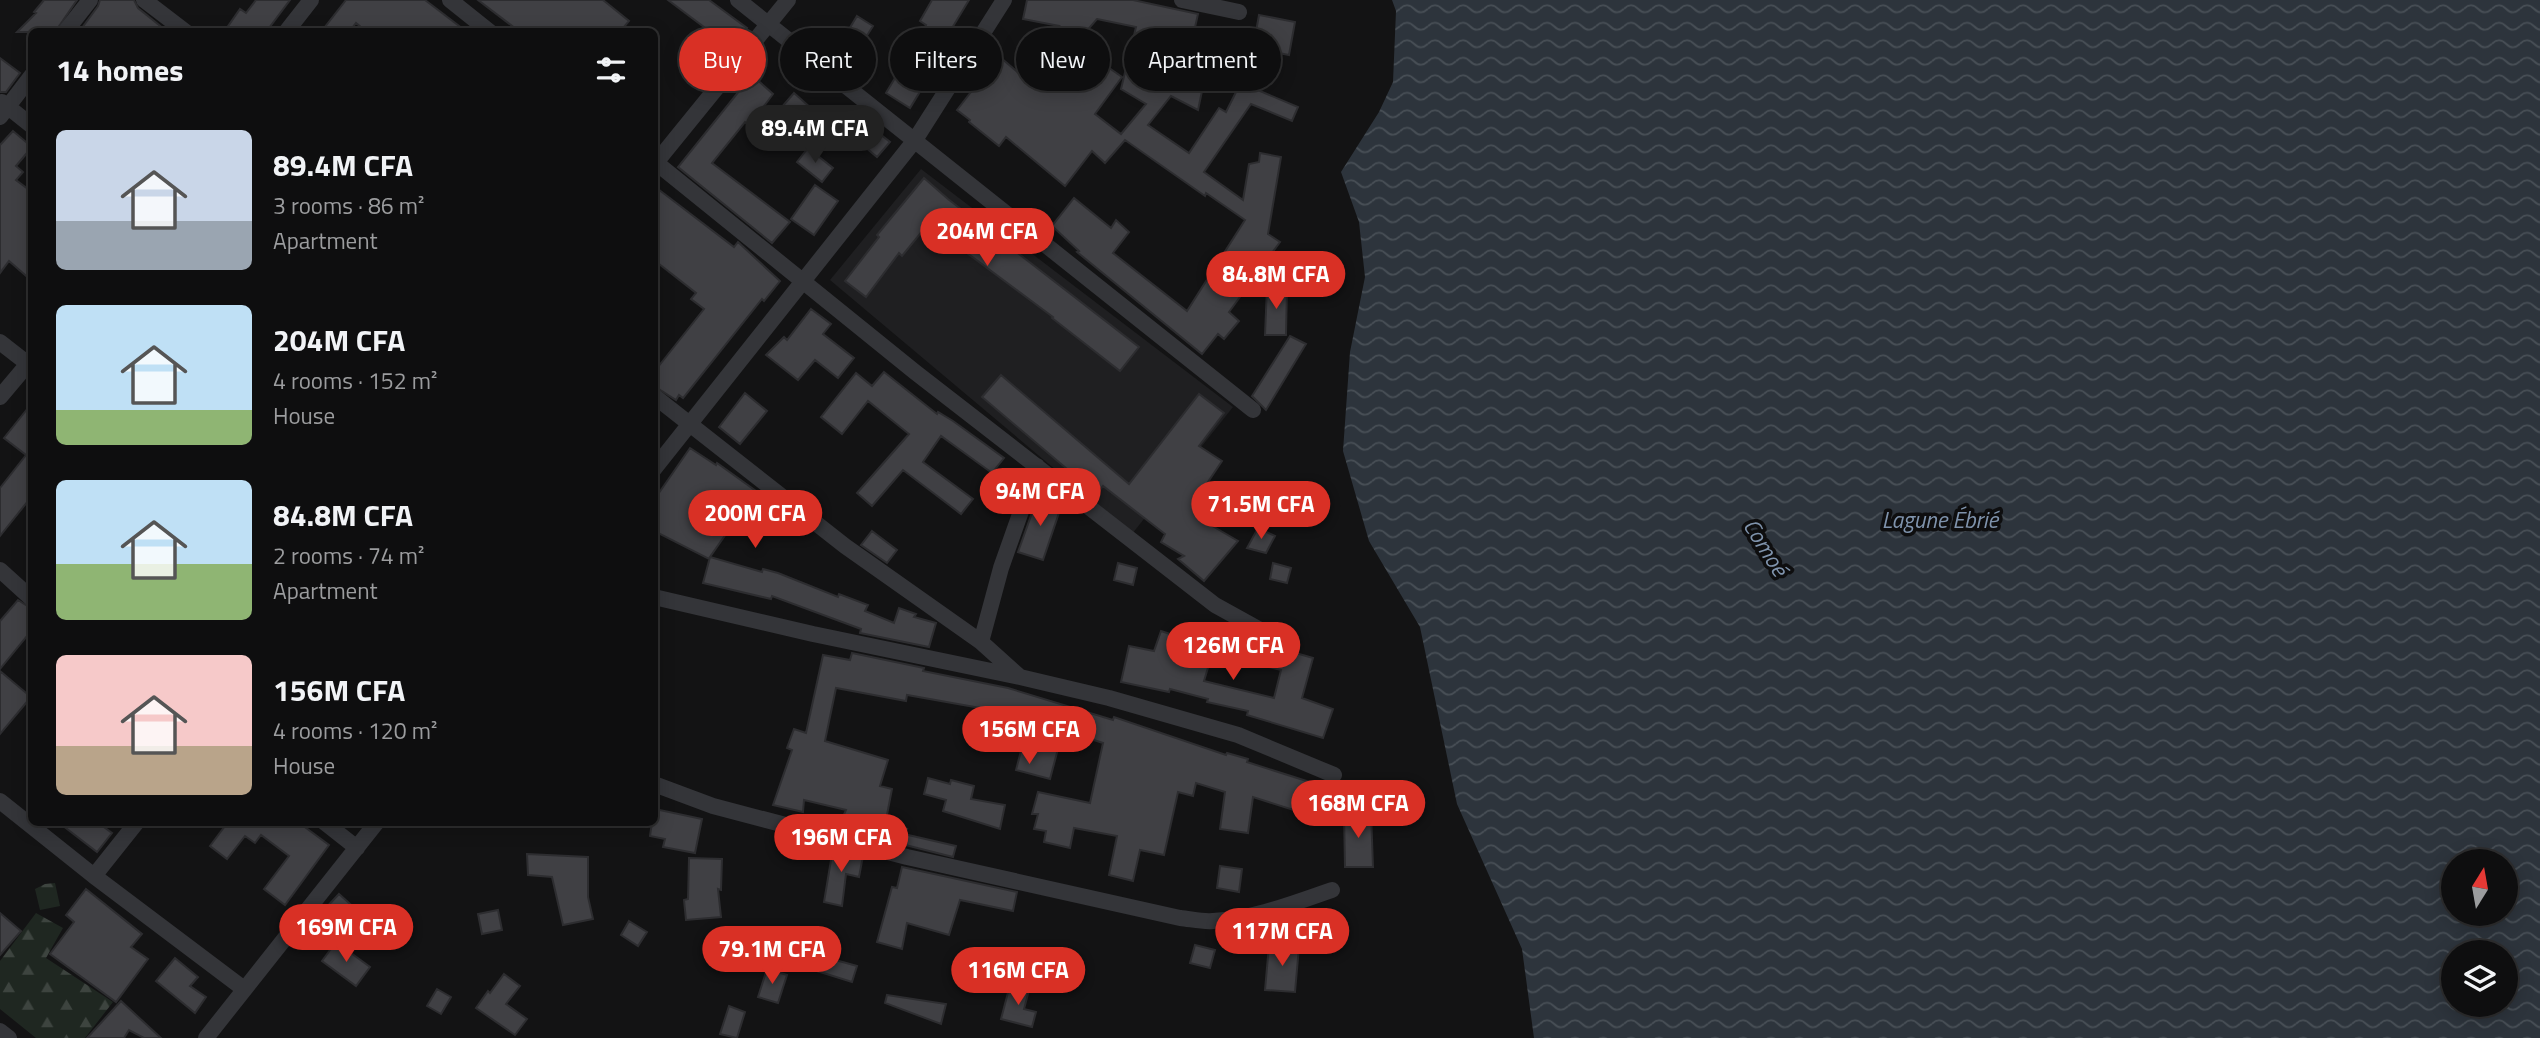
<!DOCTYPE html>
<meta charset="utf-8">
<style>
body{margin:0;font-family:"Titillium Web",sans-serif;background:#1c1c1d;color:#f1f3f6;height:100vh;display:flex;flex-direction:column;font-size:26px;white-space:nowrap}
*{box-sizing:border-box;margin:0}
p{font-size:23px;color:#9b9c9e}
.icon{flex:none;width:38px;height:38px;fill:none;stroke:currentColor;stroke-width:2;stroke-linecap:round;stroke-linejoin:round}
.map{position:relative;flex:1;overflow:hidden}
.sheet{position:absolute;left:28px;top:28px;width:630px;height:798px;display:flex;flex-direction:column;background:#0e0e0f;border-radius:10px;box-shadow:0 4px 18px #0003,0 0 0 2px #2e2e2f}
.sheet>*{flex:none}
.banner{position:absolute;left:679px;top:28px;width:665px;height:63px;display:flex;gap:14px}
.needle{width:46px;rotate:11deg}
.fabs{position:absolute;left:2441px;top:849px;display:grid;gap:14px}
.fabs a{display:grid;place-items:center;width:77px;height:77px;border-radius:50%;background:#0e0e0f;box-shadow:0 4px 18px #0003,0 0 0 2px #2e2e2f;font-size:35px}
.price{position:absolute;translate:-50% -60px;padding:0 16px;border-radius:24px;background:#d93025;color:#fff;font-size:23px;line-height:46px;filter:drop-shadow(0 2px 4px #0008)}
.price::after{content:'';position:absolute;left:50%;top:42px;width:21px;height:16px;margin-left:-10px;background:inherit;clip-path:polygon(0 0,100% 0,50% 100%)}
.price.current{background:#222;color:#fff}
ul{padding:0;list-style:none}
li{display:flex;align-items:center;gap:21px;height:175px;padding:0 28px}
li span{display:grid;place-items:center;flex:none;width:196px;height:140px;border-radius:10px;color:#555}
li>.icon{margin-inline-start:auto}
span .icon{width:84px;height:84px;fill:#fffc;stroke-width:1}
li b{font-size:30px}
h2{display:flex;justify-content:space-between;align-items:center;height:84px;padding:0 28px;font-size:30px}
.chip{padding:0 24px;border-radius:32px;background:#0e0e0f;box-shadow:0 4px 18px #0003,0 0 0 2px #2e2e2f;font-size:24px;line-height:63px}
.chip.current{background:#d93025;color:#fff}
.map>svg:first-child{display:block}
</style>
<div class="map">
<svg width="2540" height="1038" viewBox="0 0 2540 1038">
<defs>
<pattern id="forest-firs" width="22" height="20" patternUnits="userSpaceOnUse" patternTransform="scale(1.75)"><rect width="22" height="20" fill="#1f2721"/><path d="M5 1l3.5 6h-7zM16 11l3.5 6h-7z" fill="#3d443f"/></pattern>
<pattern id="water-waves" width="16" height="10" patternUnits="userSpaceOnUse" patternTransform="scale(1.75)"><rect width="16" height="10" fill="#2d343c"/><path d="M0 5q4-4 8 0t8 0" fill="none" stroke="#484f56"/></pattern>
</defs>
<rect width="100%" height="100%" fill="#131314"/>
<path fill="#1f1f21" d="M921,169L1233,407L1132,534L830,280Z"/>
<path fill="url(#forest-firs)" d="M55,883L60,906L40,910L35,889L45,884Z
M36,913L63,928L46,958L113,1002L85,1038H36L0,1009V961Z"/>
<path fill="url(#water-waves)" fill-rule="evenodd" d="M1392,0H2540V1038H1534L1522,949L1457,804L1420,627L1369,541L1343,451L1350,352L1365,277L1359,222L1341,172L1379,112L1393,82L1396,11ZM2454,861H2506V914H2454ZM2454,952H2506V1004H2454Z"/>
<path fill="#404044" stroke="#2d2d30" stroke-width="2" fill-rule="evenodd" d="M44,0H77L55,32H17L36,13L34,12Z
M100,0H134L138,8L164,29L162,32H79L98,6Z
M256,0H290L266,32H224L240,9L246,13Z
M346,0H425L467,32H367L356,23L349,32H321Z
M478,0H603L629,21L620,32H520Z
M668,0H709L747,28L732,48Z
M932,0H969L943,43L922,31L926,25L920,21Z
M1027,0H1133L1198,14L1188,59L1208,63L1198,110L1171,96L1148,125L1189,153L1219,108L1226,112L1255,54L1258,55L1253,87L1255,89L1298,107L1292,121L1251,104L1204,172L1243,200L1249,164L1259,162L1260,153L1281,157L1268,234L1280,242L1229,312L1239,321L1224,339L1218,334L1202,354L1077,252L1079,251L1052,226L1074,198L1111,228L1116,220L1129,232L1113,253L1187,311L1245,220L1206,193L1205,196L1125,140L1105,163L1092,151L1065,186L1006,137L999,146L969,122L970,120L957,110L991,66L994,68L1001,58L1027,80L1056,42L1050,37L1059,26L1023,19ZM1097,19L1136,27L1121,89L1146,104L1121,134L1095,114L1122,77L1075,44Z
M1259,15L1295,22L1289,55L1253,48Z
M857,16L873,26L861,45L845,36Z
M0,58L20,73L6,92H0Z
M907,58L932,72L910,108L886,93Z
M752,75L773,94L750,125L745,122L712,163L790,222L772,243L678,167Z
M794,93L811,108L797,123L781,108Z
M870,126L890,142L877,157L858,141Z
M13,131L32,147L16,166L23,172L16,180L32,192V281L9,261L0,273V145Z
M808,148L833,168L822,182L797,162Z
M924,178L948,199L1139,347L1120,371L1052,318L1053,317L928,224L902,256L899,253L866,297L845,281L879,237L877,235Z
M815,185L838,201L814,235L791,219Z
M654,186L734,247L738,242L780,281L764,301L762,299L683,398L679,395L676,400L654,386V372L704,309L691,299L696,293L654,260Z
M1287,286L1286,335H1265L1267,287Z
M811,309L831,324L823,334L854,358L838,378L815,360L798,380L766,355L784,337L787,340Z
M1290,336L1306,344L1266,410L1252,396Z
M884,372L937,414L938,412L953,421L1004,458L992,473L941,436L923,462L973,499L961,514L903,470L872,506L857,493L909,434L868,401L842,434L821,417L856,373L872,386Z
M1001,375L1129,484L1199,394L1224,413L1199,446L1222,461L1206,485L1225,497L1209,524L1238,541L1204,581L1178,559L1184,556L1161,542L1165,534L1103,486L1099,491H1093L982,397Z
M745,393L767,411L740,444L719,427Z
M32,403V496L0,536V488L26,455L4,438Z
M690,448L716,465L717,463L756,491L710,557L762,572L763,569L778,573L838,597L839,594L868,605L865,611L894,623L899,608L916,614L914,617L936,623L929,647L860,633L861,629L772,596L771,599L703,583L710,557L709,559L654,531V500Z
M1038,496L1062,504L1043,560L1018,552Z
M1258,528L1275,536L1266,553L1247,548Z
M872,531L897,550L887,563L861,545Z
M1118,563L1137,568L1133,585L1114,580Z
M1273,563L1291,568L1287,583L1270,579Z
M18,600L32,609V630L0,669V621Z
M1161,631L1182,638L1177,653L1210,661L1204,681L1274,698L1281,670L1241,660L1247,635L1262,641L1269,639L1283,642L1282,649L1313,658L1302,698L1333,709L1323,738L1247,715L1248,711L1207,702L1208,699L1170,689L1169,692L1121,682L1129,646L1154,651Z
M852,653L924,668L923,671L1008,688L1113,720L1114,717L1226,755L1227,753L1248,759L1247,762L1316,784L1306,814L1253,797L1248,833L1220,829L1225,792L1196,783L1193,796L1178,792L1164,855L1140,850L1133,881L1109,875L1117,836L1074,828L1070,848L1044,842L1046,831L1034,829L1038,814H1032L1038,792L1090,803L1103,743L1063,730L1050,779L1016,770L1029,720L997,711L907,695L906,701L836,688L825,741L888,760L880,786L892,789L886,820L907,829L904,834L956,846L953,857L838,828L846,810L804,800L803,812L773,805L792,750L787,748L794,729L806,733L823,655L850,660Z
M0,671L31,697L0,734Z
M928,778L950,784L951,780L974,786L971,799L1005,805L1000,829L943,811L946,800L924,794Z
M655,809L702,819L695,853L663,847L665,839L650,836L652,822H654Z
M1371,812L1373,867H1345L1344,813Z
M58,822H97L112,833L97,852Z
M228,822H298L329,845L285,905L264,889L289,856L261,835L255,843L245,836L227,859L210,846Z
M833,848L863,856L859,877L846,874L842,906L824,902Z
M527,854L588,857V897L593,919L563,925L552,877L528,875Z
M689,858L722,859L721,890L718,889L721,917L686,920L684,900L688,899Z
M1220,866L1242,869L1239,892L1217,888Z
M902,867L1017,892L1013,911L960,900L949,935L907,923L902,949L877,942L892,887L897,888Z
M86,889L142,934L131,947L148,959L116,1002L50,954L74,922L66,915Z
M339,894L358,911L342,929L322,912Z
M498,910L502,930L482,934L478,914Z
M0,913L21,931L0,955Z
M629,921L647,932L638,946L621,935Z
M336,942L370,967L356,986L322,961Z
M1195,945L1215,950L1210,968L1190,963Z
M1269,945L1299,947L1295,992L1265,990Z
M821,956L857,966L852,982L817,971Z
M175,958L198,977L190,986L206,997L195,1013L156,981Z
M767,969L787,975L778,1003L758,997Z
M504,974L520,986L506,1004L527,1019L515,1035L476,1008L488,991L490,993Z
M1010,985L1029,990L1024,1009L1036,1012L1032,1027L1001,1019Z
M437,989L451,997L441,1014L427,1006Z
M887,995L946,1004L941,1024L885,1003Z
M121,1001L161,1038H144L129,1030L124,1038H87Z
M729,1006L745,1012L737,1038L720,1034Z"/>
<g fill="none" stroke-linecap="round" stroke-linejoin="round">
<path stroke="#343539" stroke-width="16" d="M144,0L186,32
M450,0L490,32
M738,0L1253,410
M1182,0L1239,12
M65,32L90,0
M286,32L311,0
M2,102L32,126
M0,117L32,75
M654,161L915,372L1215,605L1262,631
M654,165L788,0
M0,342L32,367
M654,396L845,546L981,642L1020,677L813,634L654,597
M0,397L32,359
M654,469L915,140L1004,0
M0,570L32,599
M981,642L1001,568L1037,466
M1020,677L1109,698L1238,735L1334,775
M654,784L713,806L907,857L1180,918C1191,919 1202,922 1213,921C1254,919 1294,903 1332,890
M0,801L94,876L244,989
M324,822L357,848
M94,876L137,822
M0,1031L9,1038
M206,1038L377,822"/>
</g>
<g text-anchor="middle" dominant-baseline="central" stroke-width="7" stroke-linejoin="round" paint-order="stroke">
<g font-size="23" font-style="italic" fill="#7f93ac" stroke="#0e0e0f">
<text x="1940" y="519">Lagune Ébrié</text>
<text transform="translate(1766 547) rotate(58)">Comoé</text>
</g>
</g>
</svg>
<div class="fabs">
<a><svg class="needle" viewBox="-14 -14 28 28"><path d="M0-13l5 13h-10z" fill="#e53935"/><path d="M0 13l5-13h-10z" fill="#9b9c9e"/></svg></a>
<a><svg class="icon" aria-label="layers" viewBox="0 0 24 24"><path d="M12 4l9 5-9 5-9-5zM3 14l9 5 9-5"/></svg></a>
</div>
<b class="price current" style="left:815px;top:165px">89.4M CFA</b>
<b class="price" style="left:987px;top:268px">204M CFA</b>
<b class="price" style="left:1276px;top:311px">84.8M CFA</b>
<b class="price" style="left:1040px;top:528px">94M CFA</b>
<b class="price" style="left:1261px;top:541px">71.5M CFA</b>
<b class="price" style="left:755px;top:550px">200M CFA</b>
<b class="price" style="left:1233px;top:682px">126M CFA</b>
<b class="price" style="left:1029px;top:766px">156M CFA</b>
<b class="price" style="left:1358px;top:840px">168M CFA</b>
<b class="price" style="left:841px;top:874px">196M CFA</b>
<b class="price" style="left:346px;top:964px">169M CFA</b>
<b class="price" style="left:1282px;top:968px">117M CFA</b>
<b class="price" style="left:772px;top:986px">79.1M CFA</b>
<b class="price" style="left:1018px;top:1007px">116M CFA</b>
<div class="banner">
<a class="chip current">Buy</a>
<a class="chip">Rent</a>
<a class="chip">Filters</a>
<a class="chip">New</a>
<a class="chip">Apartment</a>
</div>
<section class="sheet">
<h2>14 homes<svg class="icon" aria-label="filters" viewBox="0 0 24 24"><path d="M4 7h16M4 17h16"/><circle cx="9" cy="7" r="2"/><circle cx="15" cy="17" r="2"/></svg></h2>
<ul>
<li><span style="background:linear-gradient(#c9d6e8 65%,#9aa5b1 0)"><svg class="icon" aria-label="home" viewBox="0 0 24 24"><path d="M3 11l9-7 9 7M6 9v11h12V9"/></svg></span><div><b>89.4M CFA</b><p>3 rooms · 86 m²</p><p>Apartment</p></div></li>
<li><span style="background:linear-gradient(#bfe0f5 75%,#8fb573 0)"><svg class="icon" aria-label="home" viewBox="0 0 24 24"><path d="M3 11l9-7 9 7M6 9v11h12V9"/></svg></span><div><b>204M CFA</b><p>4 rooms · 152 m²</p><p>House</p></div></li>
<li><span style="background:linear-gradient(#bfe0f5 60%,#8fb573 0)"><svg class="icon" aria-label="home" viewBox="0 0 24 24"><path d="M3 11l9-7 9 7M6 9v11h12V9"/></svg></span><div><b>84.8M CFA</b><p>2 rooms · 74 m²</p><p>Apartment</p></div></li>
<li><span style="background:linear-gradient(#f6c9c9 65%,#b9a48a 0)"><svg class="icon" aria-label="home" viewBox="0 0 24 24"><path d="M3 11l9-7 9 7M6 9v11h12V9"/></svg></span><div><b>156M CFA</b><p>4 rooms · 120 m²</p><p>House</p></div></li>
</ul>
</section>
</div>
